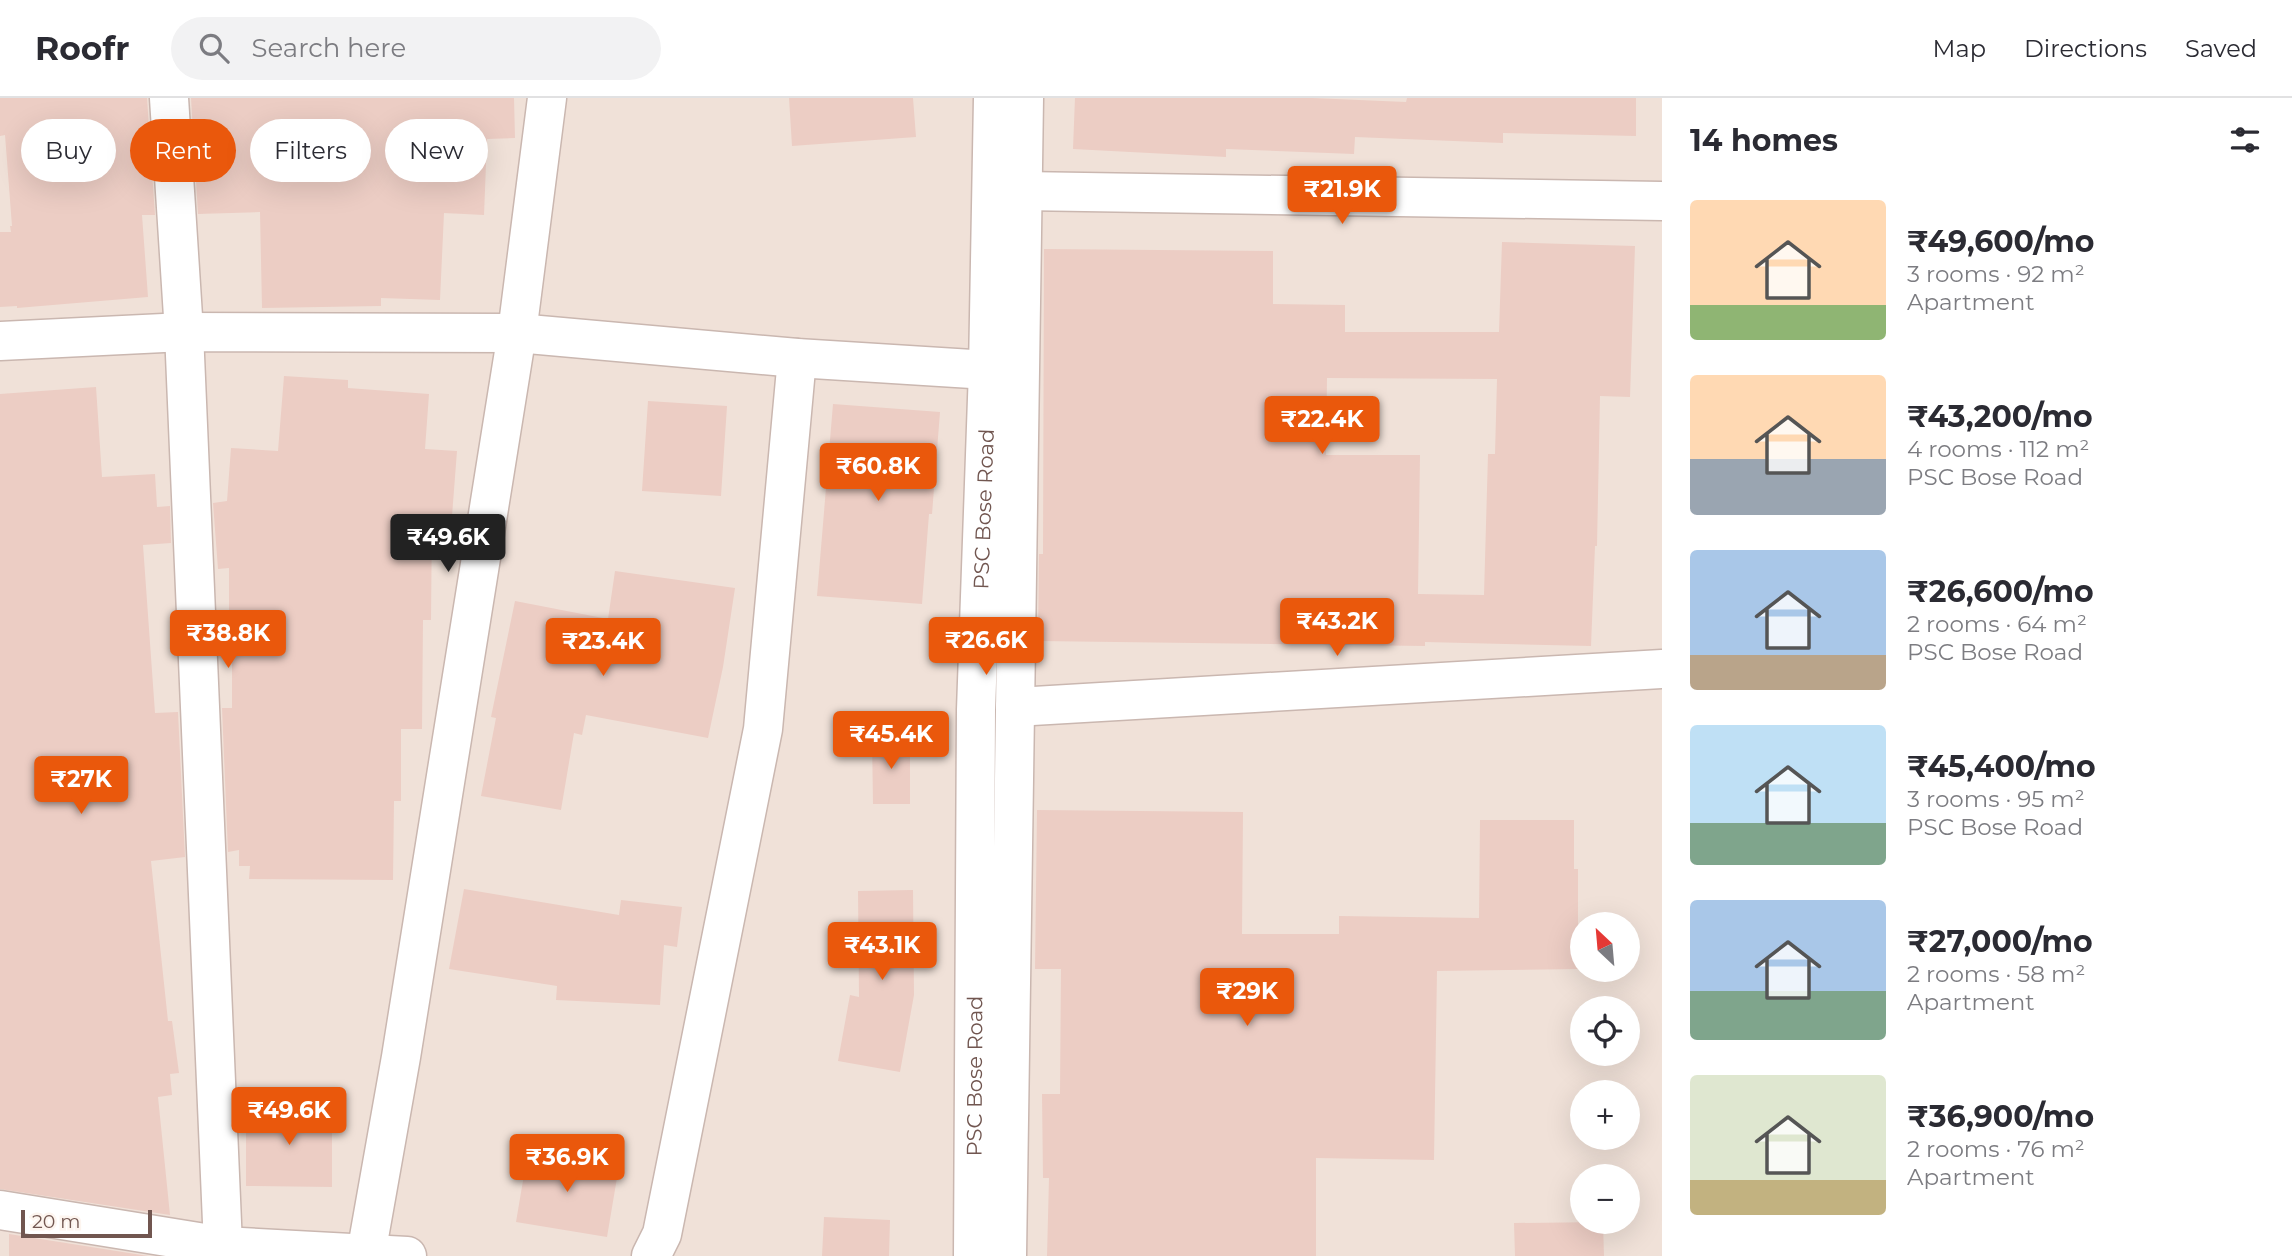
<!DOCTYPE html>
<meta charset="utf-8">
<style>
body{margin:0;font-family:Montserrat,sans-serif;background:#f2f2f3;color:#2b2b33;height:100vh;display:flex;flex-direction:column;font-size:26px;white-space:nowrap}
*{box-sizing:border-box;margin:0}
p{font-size:23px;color:#7c7c81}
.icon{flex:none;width:38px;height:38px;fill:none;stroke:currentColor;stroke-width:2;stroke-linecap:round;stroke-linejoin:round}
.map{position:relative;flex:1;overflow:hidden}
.side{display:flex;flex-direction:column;background:#fff;width:630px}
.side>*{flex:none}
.top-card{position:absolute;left:21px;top:21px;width:665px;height:63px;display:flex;gap:14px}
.needle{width:46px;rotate:334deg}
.buttons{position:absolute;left:1570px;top:814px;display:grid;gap:14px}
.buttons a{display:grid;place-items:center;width:70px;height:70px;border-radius:50%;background:#fff;box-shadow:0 7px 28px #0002;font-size:35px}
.scale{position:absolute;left:21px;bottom:18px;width:131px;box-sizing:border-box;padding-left:7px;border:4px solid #715650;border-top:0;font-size:19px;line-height:24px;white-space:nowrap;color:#715650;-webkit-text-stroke:5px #fdf5ef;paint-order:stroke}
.price{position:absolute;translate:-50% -60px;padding:0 16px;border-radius:7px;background:#ea580c;color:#fff;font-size:23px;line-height:46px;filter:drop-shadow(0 2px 4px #0008)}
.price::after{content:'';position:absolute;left:50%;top:42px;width:21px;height:16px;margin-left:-10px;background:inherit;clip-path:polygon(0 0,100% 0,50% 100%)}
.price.selected{background:#222;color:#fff}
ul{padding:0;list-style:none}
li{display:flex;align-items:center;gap:21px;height:175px;padding:0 28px}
li span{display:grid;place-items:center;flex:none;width:196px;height:140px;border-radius:7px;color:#555}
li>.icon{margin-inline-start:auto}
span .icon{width:84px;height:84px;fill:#fffc;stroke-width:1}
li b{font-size:30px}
h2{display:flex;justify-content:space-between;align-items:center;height:84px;padding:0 28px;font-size:30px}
.pill{padding:0 24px;border-radius:32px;background:#fff;box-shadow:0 7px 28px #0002;font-size:24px;line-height:63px}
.pill.selected{background:#ea580c;color:#fff}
header{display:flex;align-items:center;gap:42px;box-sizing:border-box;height:98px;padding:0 35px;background:#fff;border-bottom:2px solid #e1e1e2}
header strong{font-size:33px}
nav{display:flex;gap:38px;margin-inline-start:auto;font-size:24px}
.search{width:490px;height:63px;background:#f2f2f3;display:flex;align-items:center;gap:18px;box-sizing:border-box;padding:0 24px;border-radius:38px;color:#7c7c81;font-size:26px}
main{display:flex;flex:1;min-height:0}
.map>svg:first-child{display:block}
</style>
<header>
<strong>Roofr</strong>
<div class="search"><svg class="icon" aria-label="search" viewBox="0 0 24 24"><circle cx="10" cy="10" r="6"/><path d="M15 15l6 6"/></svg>Search here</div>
<nav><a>Map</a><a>Directions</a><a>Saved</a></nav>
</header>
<main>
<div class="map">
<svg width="1662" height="1158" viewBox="0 0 1662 1158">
<rect width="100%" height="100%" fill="#faf0e9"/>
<path fill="#f0e1d8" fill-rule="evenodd" d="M0,0H1662V1158H0ZM1582,826H1628V872H1582ZM1582,910H1628V956H1582ZM1582,994H1628V1040H1582ZM1582,1078H1628V1124H1582Z"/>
<path fill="#eccdc4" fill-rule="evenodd" d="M0,0H147L155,117H142L148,199L17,210V208L0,209V134H11L10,128H12L5,37L0,38Z
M191,0H514L515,40L487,41L484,117L444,115L440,202L381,200V208L262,210L260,114L198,116Z
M789,0H913L916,39L792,48Z
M1075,0H1312L1406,4L1407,0H1636V38L1503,35V45L1355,39L1354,56L1226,51V59L1073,51Z
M1502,144L1635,148L1630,299L1600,298L1597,448H1595L1591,548L1425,544V548L1038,543L1039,456H1043L1044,151L1273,153V206L1345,207V234H1499ZM1327,280L1497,281L1495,356H1488L1484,497L1418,496L1420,357H1326Z
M284,278L348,282V290L429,296L425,351L457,353L452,418L432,417L431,522H423L422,631H401V703H394L393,782L249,781L250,768H239V752L228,754L222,610H232V540H229V470L218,471L213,405L227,403L231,350L278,353Z
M96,289L102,379L155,376L157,409L170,408L171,445L143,447L155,615L178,614L185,759L151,763L168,923H172L179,975L170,976L172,997L158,999L170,1117L0,1091V296Z
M648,303L727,308L721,398L642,393Z
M833,306L940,314L932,416H929L922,506L817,498Z
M615,473L735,490L723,569L708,640L586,617L582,637L574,635L561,712L481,698L496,620L491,619L515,503L608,521Z
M872,640H910V706H873Z
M1037,712L1243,714L1242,836H1339V818L1479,820L1480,722H1574V771H1578V871L1437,873L1434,1062L1316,1060V1158H1047L1049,1080H1043L1042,996H1060L1061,871H1035Z
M464,791L619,817L621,802L682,809L677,849L664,847L660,907L556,902L557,888L449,871Z
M913,792L914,897L900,974L838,963L850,897L859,899L858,793Z
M246,1010H332V1089L246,1088Z
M528,1053L619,1068L607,1139L516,1124Z
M824,1119L890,1122L889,1158H822Z
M1603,1124L1604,1158H1515L1514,1125Z
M9,1136L148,1158H9Z"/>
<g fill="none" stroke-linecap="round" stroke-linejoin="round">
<defs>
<g id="minor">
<path d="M169,0L184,234L223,1148L221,1158"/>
<path d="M1022,93L1662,103"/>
<path d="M0,243L184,234L517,235L797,260L988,272"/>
<path d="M1015,609L1662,571"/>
<path d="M0,1112L223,1148L407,1158"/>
<path d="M366,1156L401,959L517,235L547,0"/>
<path d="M651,1158L662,1136L763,631L797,260"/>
<path id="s1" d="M973,1158L976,612L988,272L993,0"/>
<path d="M1007,1158L1024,0"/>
</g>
</defs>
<use href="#minor" stroke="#cab7b0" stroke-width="41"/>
<use href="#minor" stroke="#fff" stroke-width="38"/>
</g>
<g text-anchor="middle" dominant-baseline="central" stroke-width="7" stroke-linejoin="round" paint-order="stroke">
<g font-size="21" fill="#715650" stroke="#fdf5ef">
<text stroke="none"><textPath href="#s1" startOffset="747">PSC Bose Road</textPath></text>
<text stroke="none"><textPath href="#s1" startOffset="180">PSC Bose Road</textPath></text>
</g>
</g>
</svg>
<div class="buttons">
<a><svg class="needle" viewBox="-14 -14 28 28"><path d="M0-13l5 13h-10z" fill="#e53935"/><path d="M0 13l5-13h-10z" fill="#7c7c81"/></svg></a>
<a><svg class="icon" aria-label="locate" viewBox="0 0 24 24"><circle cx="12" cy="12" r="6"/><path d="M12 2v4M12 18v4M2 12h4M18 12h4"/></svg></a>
<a>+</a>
<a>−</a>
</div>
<div class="scale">20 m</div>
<b class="price" style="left:1342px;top:128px">₹21.9K</b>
<b class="price" style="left:1322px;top:358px">₹22.4K</b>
<b class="price" style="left:878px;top:405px">₹60.8K</b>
<b class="price selected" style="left:448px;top:476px">₹49.6K</b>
<b class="price" style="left:1337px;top:560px">₹43.2K</b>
<b class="price" style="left:228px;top:572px">₹38.8K</b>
<b class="price" style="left:986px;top:579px">₹26.6K</b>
<b class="price" style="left:603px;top:580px">₹23.4K</b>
<b class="price" style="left:891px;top:673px">₹45.4K</b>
<b class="price" style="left:81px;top:718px">₹27K</b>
<b class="price" style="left:882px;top:884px">₹43.1K</b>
<b class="price" style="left:1247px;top:930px">₹29K</b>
<b class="price" style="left:289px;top:1049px">₹49.6K</b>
<b class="price" style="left:567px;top:1096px">₹36.9K</b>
<div class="top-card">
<a class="pill">Buy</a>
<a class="pill selected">Rent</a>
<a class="pill">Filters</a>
<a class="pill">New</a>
</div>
</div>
<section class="side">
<h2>14 homes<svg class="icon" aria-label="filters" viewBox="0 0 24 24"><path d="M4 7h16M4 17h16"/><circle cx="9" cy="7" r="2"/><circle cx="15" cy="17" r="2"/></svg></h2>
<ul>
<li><span style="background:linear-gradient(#ffd9b3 75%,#8fb573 0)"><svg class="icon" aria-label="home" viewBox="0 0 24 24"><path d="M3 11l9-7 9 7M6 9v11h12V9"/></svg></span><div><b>₹49,600/mo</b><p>3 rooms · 92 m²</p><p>Apartment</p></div></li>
<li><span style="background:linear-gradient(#ffd9b3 60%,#9aa5b1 0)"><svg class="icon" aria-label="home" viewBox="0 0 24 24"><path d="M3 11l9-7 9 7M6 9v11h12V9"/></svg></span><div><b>₹43,200/mo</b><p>4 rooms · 112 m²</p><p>PSC Bose Road</p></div></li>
<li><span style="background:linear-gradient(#a9c7e8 75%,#b9a48a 0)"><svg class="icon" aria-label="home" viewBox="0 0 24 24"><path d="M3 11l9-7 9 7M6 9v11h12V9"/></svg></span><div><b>₹26,600/mo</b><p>2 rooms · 64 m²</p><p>PSC Bose Road</p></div></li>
<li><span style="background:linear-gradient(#bfe0f5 70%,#7fa58c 0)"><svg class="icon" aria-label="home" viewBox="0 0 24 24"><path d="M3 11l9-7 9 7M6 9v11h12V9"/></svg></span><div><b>₹45,400/mo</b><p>3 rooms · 95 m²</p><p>PSC Bose Road</p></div></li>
<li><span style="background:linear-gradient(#a9c7e8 65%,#7fa58c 0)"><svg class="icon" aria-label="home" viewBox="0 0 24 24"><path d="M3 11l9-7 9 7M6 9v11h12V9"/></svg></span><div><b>₹27,000/mo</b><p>2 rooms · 58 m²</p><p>Apartment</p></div></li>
<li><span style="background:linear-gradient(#dfe7d0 75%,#c2b280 0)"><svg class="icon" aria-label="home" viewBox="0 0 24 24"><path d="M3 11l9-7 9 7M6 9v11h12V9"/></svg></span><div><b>₹36,900/mo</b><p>2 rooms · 76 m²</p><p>Apartment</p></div></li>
</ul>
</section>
</main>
